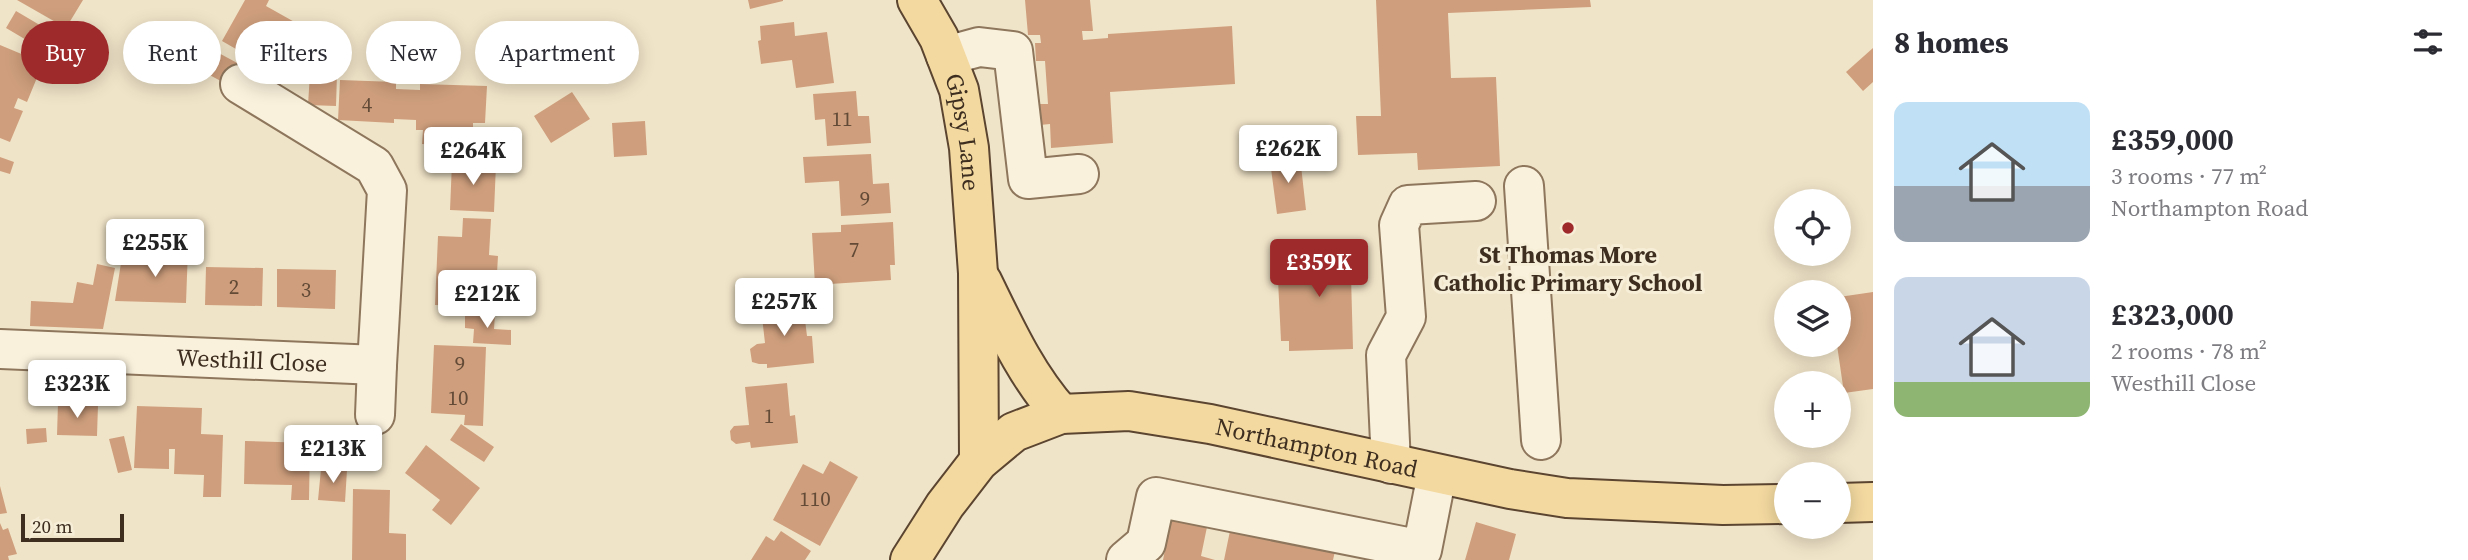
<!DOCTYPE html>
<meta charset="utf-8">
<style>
body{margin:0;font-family:"Source Serif 4",serif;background:#f7f7f7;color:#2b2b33;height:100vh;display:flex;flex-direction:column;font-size:26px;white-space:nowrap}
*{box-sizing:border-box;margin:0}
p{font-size:23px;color:#7c7c81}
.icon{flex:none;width:38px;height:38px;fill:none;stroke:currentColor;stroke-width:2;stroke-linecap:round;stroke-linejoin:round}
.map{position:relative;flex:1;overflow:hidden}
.drawer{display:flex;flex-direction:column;background:#fff;width:595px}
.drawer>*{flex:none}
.top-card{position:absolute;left:21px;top:21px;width:665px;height:63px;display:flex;gap:14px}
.fabs{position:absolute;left:1774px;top:189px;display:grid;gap:14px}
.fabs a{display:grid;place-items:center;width:77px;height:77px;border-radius:50%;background:#fff;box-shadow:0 4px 18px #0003;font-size:35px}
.scale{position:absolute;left:21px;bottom:18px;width:103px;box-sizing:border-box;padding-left:7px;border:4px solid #3d2e20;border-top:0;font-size:19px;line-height:24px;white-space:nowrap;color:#3d2e20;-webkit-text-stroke:5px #f7eed8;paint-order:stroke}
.price{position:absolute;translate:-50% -60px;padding:0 16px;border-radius:7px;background:#fff;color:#222;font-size:23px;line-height:46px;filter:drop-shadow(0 2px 4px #0008)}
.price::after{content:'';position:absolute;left:50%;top:42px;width:21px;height:16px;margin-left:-10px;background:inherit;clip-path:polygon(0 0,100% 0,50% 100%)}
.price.current{background:#9e2a2b;color:#fff}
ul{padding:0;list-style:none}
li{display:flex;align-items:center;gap:21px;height:175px;padding:0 21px}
li span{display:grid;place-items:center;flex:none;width:196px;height:140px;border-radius:14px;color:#555}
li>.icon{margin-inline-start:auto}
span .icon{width:84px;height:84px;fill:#fffc;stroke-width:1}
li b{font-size:30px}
h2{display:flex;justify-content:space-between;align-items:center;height:84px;padding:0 21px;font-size:30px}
.tag{padding:0 24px;border-radius:32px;background:#fff;box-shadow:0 4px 18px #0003;font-size:24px;line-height:63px}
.tag.current{background:#9e2a2b;color:#fff}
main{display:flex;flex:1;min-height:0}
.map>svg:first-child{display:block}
</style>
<main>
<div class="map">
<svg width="1873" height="560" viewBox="0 0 1873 560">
<rect width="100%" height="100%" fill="#f0e4c8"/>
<path fill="#cf9f7d" d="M17,0H83L66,28Z
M245,0H269L266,6L323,38L310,61L300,55L293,68L263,51L257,61L222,41Z
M748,0H783V1L750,9Z
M1025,0H1090L1093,31H1082L1083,40L1108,38V34L1232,26L1235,84L1110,92L1113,143L1051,148L1050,124L1040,125L1039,104H1048L1045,61H1036L1035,43H1041L1040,35H1028Z
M1376,0H1590L1591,7L1448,13L1451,78L1496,77L1500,166L1418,170L1417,153L1358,155L1356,116H1381Z
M16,11L72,44L62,61L6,28Z
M794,22L795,36L827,32L834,83L796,88L792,60L761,64L758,41L761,40L760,26Z
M0,45L43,63L27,102L18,98L14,108L23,111L10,142L0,138Z
M1873,48V82L1863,91L1846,72Z
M215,51L241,65L230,86L204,72Z
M310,73L337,74L336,106L308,105Z
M340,80L396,82V89L420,90V84L487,86L485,123H473V138L454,137L453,146L422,144L423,130H416V120L394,119V123L338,120Z
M856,91L858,116H869L871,143L827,146L825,119L815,120L813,94Z
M572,92L590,119L551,143L534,116Z
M645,121L647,155L614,157L612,123Z
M871,154L873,184L889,183L891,213L841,216L839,181L805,183L803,157Z
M0,157L14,162L10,174L0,171Z
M1300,157L1306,210L1277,214L1270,161Z
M452,162L496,164L494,212L450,210Z
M463,218L491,219L489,255L498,256L497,273L489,272L488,306L435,305L438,236L462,237Z
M893,222L895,265H890L891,280L815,285L812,233L841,232V225Z
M1350,239L1353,349L1289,351V341H1281L1278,280H1303L1302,240Z
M160,249H188L186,303L115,301L121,263L160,264Z
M97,264L115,268L103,329L30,326L31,301L73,303L77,282L93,285Z
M206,267L263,268L262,306L205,305Z
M277,269L336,270L335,309L277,307Z
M1873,292V389L1844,393L1837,345H1839V297Z
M803,304L807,336H812L814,363L767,368V364H759L752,362L750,349L757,344L765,343L761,308Z
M465,313L495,314L494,329L511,330V345L473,343L474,329L465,328Z
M434,345L486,347L483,426L464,425L465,415L431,413Z
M787,383L790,416L795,415L798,443L751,448L750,442L736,444L731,440L730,431L734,426L749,425L745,387Z
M58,403L98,405L97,436L57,435Z
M137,406L202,408L201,434L223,435L221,497H203L204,475L174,474L175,449H169V469L134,468Z
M461,424L494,447L484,462L450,440Z
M46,428L47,442L27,444L26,429Z
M124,436L132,470L118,473L109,439Z
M245,441L310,443L309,500H291L292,485L244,484Z
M426,445L480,488L451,525L432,510L440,500L405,473Z
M830,461L858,477L820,546L773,520L803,464L823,474Z
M321,469L347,470L345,502L318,500Z
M0,486L7,513L0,514Z
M353,489L390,490L389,533L406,534V560H352Z
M1171,519L1207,527L1201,556L1215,560H1163Z
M1476,522L1516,534L1509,560H1465Z
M0,523L3,530L8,528L17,554L8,556L9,560H0Z
M1231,526L1336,547L1333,560H1224Z
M781,531L811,551L805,560H751L766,536L774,541Z"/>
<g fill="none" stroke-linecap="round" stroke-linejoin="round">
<defs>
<g id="minor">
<path d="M946,56L979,47L1013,51L1028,179L1079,174"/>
<path d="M1524,186L1541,440"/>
<path id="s1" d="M0,349L377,365L387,190L374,166L240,84"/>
<path d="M375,415L377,365"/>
<path d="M1391,464L1386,355L1406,317L1399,225L1408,205L1476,201"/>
<path d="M1126,560L1146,543L1156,497L1422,550L1437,474"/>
</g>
<g id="major">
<path id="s2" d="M917,0L939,38L959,90L969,148L978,273L979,461"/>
<path d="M982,281C1005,328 1026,375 1061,414"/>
<path d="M1839,503L1873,502"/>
<path id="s3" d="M910,560L945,505L979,461L1014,432L1061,414L1129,411L1210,424L1510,489L1567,498L1723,505L1787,504"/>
</g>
</defs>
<use href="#minor" stroke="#8d765c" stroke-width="42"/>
<use href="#major" stroke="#5b4430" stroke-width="42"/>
<use href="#minor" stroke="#faf1dc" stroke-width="38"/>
<use href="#major" stroke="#f3d9a0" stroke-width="38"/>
</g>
<circle fill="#9e2a2b" stroke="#f7eed8" stroke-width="2.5" cx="1568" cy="228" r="7"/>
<g text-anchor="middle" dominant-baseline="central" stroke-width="6" stroke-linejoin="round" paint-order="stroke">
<g font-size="21" fill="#624a37">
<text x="367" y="104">4</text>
<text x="842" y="118">11</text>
<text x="865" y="198">9</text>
<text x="854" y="249">7</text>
<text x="234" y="286">2</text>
<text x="306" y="289">3</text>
<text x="460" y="363">9</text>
<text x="458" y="397">10</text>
<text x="769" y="415">1</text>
<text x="815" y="498">110</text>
</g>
<g font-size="24" fill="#3d2e20" stroke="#f7eed8">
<text stroke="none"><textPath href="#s2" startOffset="142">Gipsy Lane</textPath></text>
<text stroke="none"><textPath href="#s1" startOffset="252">Westhill Close</textPath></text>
<text stroke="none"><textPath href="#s3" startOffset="476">Northampton Road</textPath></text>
</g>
<g font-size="24" font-weight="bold" fill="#3d2e20" stroke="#f7eed8">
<text x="1568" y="254">St Thomas More<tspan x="1568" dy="28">Catholic Primary School</tspan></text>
</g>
</g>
</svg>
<div class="fabs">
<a><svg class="icon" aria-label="locate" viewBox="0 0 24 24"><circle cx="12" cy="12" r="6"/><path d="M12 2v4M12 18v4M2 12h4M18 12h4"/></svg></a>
<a><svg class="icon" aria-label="layers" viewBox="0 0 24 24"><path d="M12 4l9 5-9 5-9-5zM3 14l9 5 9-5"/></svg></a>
<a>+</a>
<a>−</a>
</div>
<div class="scale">20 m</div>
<b class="price" style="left:1288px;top:185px">£262K</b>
<b class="price" style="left:473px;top:187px">£264K</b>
<b class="price" style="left:155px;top:279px">£255K</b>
<b class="price current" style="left:1319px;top:299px">£359K</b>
<b class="price" style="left:487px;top:330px">£212K</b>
<b class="price" style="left:784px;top:338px">£257K</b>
<b class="price" style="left:77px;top:420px">£323K</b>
<b class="price" style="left:333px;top:485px">£213K</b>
<div class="top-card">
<a class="tag current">Buy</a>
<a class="tag">Rent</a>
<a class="tag">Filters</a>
<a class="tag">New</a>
<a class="tag">Apartment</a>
</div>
</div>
<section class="drawer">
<h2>8 homes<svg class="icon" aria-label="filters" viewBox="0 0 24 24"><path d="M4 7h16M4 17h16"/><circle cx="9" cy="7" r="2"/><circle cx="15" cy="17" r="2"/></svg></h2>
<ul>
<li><span style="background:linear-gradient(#bfe0f5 60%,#9aa5b1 0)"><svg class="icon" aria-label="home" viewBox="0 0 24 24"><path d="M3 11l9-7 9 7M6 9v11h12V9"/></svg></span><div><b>£359,000</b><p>3 rooms · 77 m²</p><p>Northampton Road</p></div></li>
<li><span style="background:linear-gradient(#c9d6e8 75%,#8fb573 0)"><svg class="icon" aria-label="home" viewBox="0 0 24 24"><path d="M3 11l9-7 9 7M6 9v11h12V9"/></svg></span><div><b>£323,000</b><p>2 rooms · 78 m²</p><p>Westhill Close</p></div></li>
</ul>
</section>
</main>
